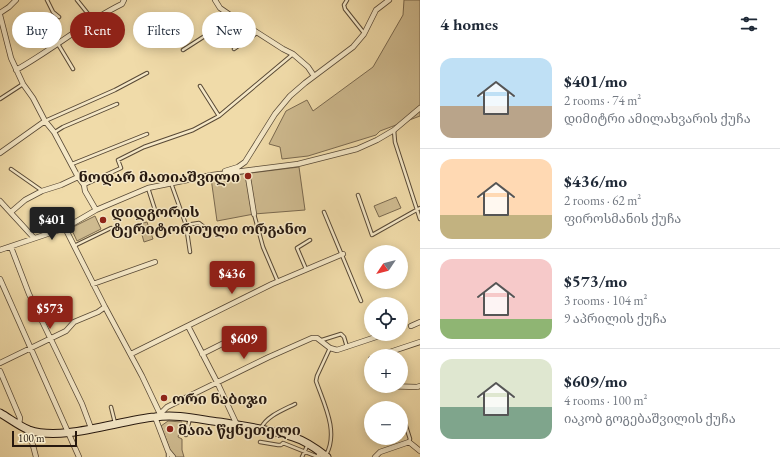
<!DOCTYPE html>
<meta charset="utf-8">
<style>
body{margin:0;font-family:"EB Garamond","Noto Serif Georgian",serif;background:#f2f2f3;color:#1f2937;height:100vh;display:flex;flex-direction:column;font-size:15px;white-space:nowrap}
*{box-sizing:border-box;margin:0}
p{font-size:13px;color:#747a83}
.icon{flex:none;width:22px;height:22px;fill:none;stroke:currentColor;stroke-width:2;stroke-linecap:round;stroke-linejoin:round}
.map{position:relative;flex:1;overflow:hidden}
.sheet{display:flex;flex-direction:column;background:#fff;width:360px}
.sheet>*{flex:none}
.guide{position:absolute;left:12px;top:12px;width:348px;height:36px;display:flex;gap:8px}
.needle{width:26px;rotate:235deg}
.controls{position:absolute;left:364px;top:245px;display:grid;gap:8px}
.controls a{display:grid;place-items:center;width:44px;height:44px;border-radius:50%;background:#fff;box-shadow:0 2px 10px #0003;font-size:20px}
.scale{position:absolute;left:12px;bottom:10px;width:65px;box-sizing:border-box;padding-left:4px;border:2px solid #26180f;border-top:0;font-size:11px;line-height:14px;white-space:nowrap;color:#26180f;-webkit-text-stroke:3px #f5e8c7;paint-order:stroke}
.price{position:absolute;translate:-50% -34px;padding:0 9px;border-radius:4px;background:#8f2418;color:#fff;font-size:13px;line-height:26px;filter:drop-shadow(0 1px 2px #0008)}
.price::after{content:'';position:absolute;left:50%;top:24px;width:12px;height:9px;margin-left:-6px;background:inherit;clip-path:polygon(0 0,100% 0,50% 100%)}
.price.selected{background:#222;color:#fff}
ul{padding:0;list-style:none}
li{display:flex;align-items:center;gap:12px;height:100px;padding:0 20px}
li+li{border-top:1px solid #e0e1e3}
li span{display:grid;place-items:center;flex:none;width:112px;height:80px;border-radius:12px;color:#555}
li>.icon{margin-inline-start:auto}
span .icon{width:48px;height:48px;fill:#fffc;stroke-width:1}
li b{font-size:17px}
h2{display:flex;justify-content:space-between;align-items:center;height:48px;padding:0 20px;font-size:17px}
.chip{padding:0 14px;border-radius:18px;background:#fff;box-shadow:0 2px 10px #0003;font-size:14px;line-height:36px}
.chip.selected{background:#8f2418;color:#fff}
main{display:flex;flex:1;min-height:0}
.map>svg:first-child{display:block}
</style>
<main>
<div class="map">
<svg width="420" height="457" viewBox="0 0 420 457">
<rect width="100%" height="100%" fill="#f0dba9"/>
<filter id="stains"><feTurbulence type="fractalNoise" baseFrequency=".005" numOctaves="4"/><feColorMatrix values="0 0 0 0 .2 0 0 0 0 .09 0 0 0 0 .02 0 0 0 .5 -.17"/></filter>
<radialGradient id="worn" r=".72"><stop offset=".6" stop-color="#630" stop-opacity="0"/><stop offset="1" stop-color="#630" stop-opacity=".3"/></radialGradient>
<path fill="#ceba8f" stroke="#7a694f" d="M404,0H420V116L380,131L376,135L308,156L282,159L280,147L269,144L286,111L307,100L313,111L373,67L403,15Z
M299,167L305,210L254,214L217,221L211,178Z
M396,197L401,208L379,217L374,206Z
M95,216L101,229L77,241L71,228Z
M147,222L153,239L144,242L139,224Z
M168,421L182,422L178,437L182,439V450L184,457H175L170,450L161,426Z"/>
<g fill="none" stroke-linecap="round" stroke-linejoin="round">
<defs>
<path id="lane" d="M47,0L53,12L59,17
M77,0L93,20
M347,0L344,5L345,9L364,33
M58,44L73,69
M234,49L257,33
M183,50L233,18
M200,86L219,116
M0,99L23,84
M45,121L115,90L147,73
M394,130L395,142L420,219
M55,132L63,127L117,104
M72,164L147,134
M11,169L41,190
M171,183L186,225L190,252
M84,185L121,168L118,160L144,147L193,130L219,116L293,54
M148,188L156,213
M358,195L372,235L420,208
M324,212L361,301
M254,214L263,247L278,282
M39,215L45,218L55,231
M186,225L199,223L204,227
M74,246L111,228
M306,269L297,248L310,240
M322,340L341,334L344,337L347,347
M111,407L115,423
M404,420L410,439L409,442
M261,428C267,416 283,410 295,404
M186,435L190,418
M260,442L278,445H281L283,443L318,457
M326,455C339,432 324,404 316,381L317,376L330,348
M168,457V452
M302,457L308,444"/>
<path id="street" d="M215,0L220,8L233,17L283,49L293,54L308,67L314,76
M0,13L9,7L16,0
M0,15L11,58L23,84L33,98L45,121L54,132L78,177L84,185L85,191L96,210
M16,70C52,50 85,22 122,4L124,0
M0,153L45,121
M225,171L238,167L245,162L275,114L290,96L305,83L353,47L364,34L376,10L389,0
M247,171L254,214
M0,201L34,238
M11,212L25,200L42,191L61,185L78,177
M65,228L105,307L142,376L161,416
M11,247L29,294L82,404L91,428
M0,250L65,228L96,210L148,188L212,175L298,164L357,149L377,140L394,130L420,108
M0,279L79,457
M93,284L155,262
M188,326L217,382L237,425
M411,326L420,322
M131,354L272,284L343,254
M202,354L228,341
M378,356L420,342
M371,359V363
M0,363L66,331L74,322L98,312L105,307
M0,371L20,418L19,424
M384,386L417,387L420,386
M160,414L167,407L173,404L269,357L312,338H317L330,348L337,350L385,334
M155,417L168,451L173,457
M29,430L36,457
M318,457L321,452
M375,457L380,452L409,442L420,451"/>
<path id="secondary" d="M0,413C9,418 19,426 29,430C62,442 120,420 155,417C177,414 197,419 219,422C244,426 269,429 293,437C306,441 317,449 327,457"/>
</defs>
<use href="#lane" stroke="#584936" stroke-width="4.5"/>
<use href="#street" stroke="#584936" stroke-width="6"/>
<use href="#secondary" stroke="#26180f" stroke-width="9"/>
<use href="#lane" stroke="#f5e8c7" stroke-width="2.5"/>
<use href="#street" stroke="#f5e8c7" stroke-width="4.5"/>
<use href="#secondary" stroke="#f5e8c7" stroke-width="7"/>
</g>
<g fill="#8f2418" stroke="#f5e8c7" stroke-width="1.5">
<circle cx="248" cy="176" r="4"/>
<circle cx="103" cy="220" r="4"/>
<circle cx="164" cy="398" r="4"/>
<circle cx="170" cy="429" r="4"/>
</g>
<g text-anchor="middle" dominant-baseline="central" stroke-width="3" stroke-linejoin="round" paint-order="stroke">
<g font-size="15" font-weight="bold" fill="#26180f" stroke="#f5e8c7" text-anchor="start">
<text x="240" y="176" text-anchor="end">ნოდარ მათიაშვილი</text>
<text x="111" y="211">დიდგორის<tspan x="111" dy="17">ტერიტორიული ორგანო</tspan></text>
<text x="172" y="398">ორი ნაბიჯი</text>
<text x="178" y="429">მაია წყნეთელი</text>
</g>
</g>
<rect width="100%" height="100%" filter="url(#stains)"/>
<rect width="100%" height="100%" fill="url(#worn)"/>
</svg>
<div class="controls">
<a><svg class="needle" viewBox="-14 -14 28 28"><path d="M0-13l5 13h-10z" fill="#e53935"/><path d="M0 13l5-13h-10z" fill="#747a83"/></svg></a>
<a><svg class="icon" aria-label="locate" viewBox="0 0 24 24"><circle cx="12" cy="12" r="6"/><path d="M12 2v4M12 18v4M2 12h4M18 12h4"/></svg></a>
<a>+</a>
<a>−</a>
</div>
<div class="scale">100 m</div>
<b class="price selected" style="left:52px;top:241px">$401</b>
<b class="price" style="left:232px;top:295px">$436</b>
<b class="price" style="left:50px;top:330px">$573</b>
<b class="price" style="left:244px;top:360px">$609</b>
<div class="guide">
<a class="chip">Buy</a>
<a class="chip selected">Rent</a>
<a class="chip">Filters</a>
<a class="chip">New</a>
</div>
</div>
<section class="sheet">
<h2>4 homes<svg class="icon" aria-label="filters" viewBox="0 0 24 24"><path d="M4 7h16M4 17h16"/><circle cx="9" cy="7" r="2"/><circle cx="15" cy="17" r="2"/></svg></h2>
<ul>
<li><span style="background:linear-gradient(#bfe0f5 60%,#b9a48a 0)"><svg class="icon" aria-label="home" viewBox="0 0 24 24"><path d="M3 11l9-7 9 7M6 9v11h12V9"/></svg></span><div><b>$401/mo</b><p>2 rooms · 74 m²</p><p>დიმიტრი ამილახვარის ქუჩა</p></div></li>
<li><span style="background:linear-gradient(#ffd9b3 70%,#c2b280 0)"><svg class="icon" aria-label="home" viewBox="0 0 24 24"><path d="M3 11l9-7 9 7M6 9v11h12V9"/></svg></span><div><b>$436/mo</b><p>2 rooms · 62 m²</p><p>ფიროსმანის ქუჩა</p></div></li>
<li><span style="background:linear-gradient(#f6c9c9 75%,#8fb573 0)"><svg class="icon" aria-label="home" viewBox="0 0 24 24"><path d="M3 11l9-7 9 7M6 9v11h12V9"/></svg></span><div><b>$573/mo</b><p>3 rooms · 104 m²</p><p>9 აპრილის ქუჩა</p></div></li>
<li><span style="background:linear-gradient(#dfe7d0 60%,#7fa58c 0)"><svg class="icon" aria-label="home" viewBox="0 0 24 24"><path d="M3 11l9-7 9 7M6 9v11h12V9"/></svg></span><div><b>$609/mo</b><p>4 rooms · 100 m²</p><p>იაკობ გოგებაშვილის ქუჩა</p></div></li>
</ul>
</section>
</main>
